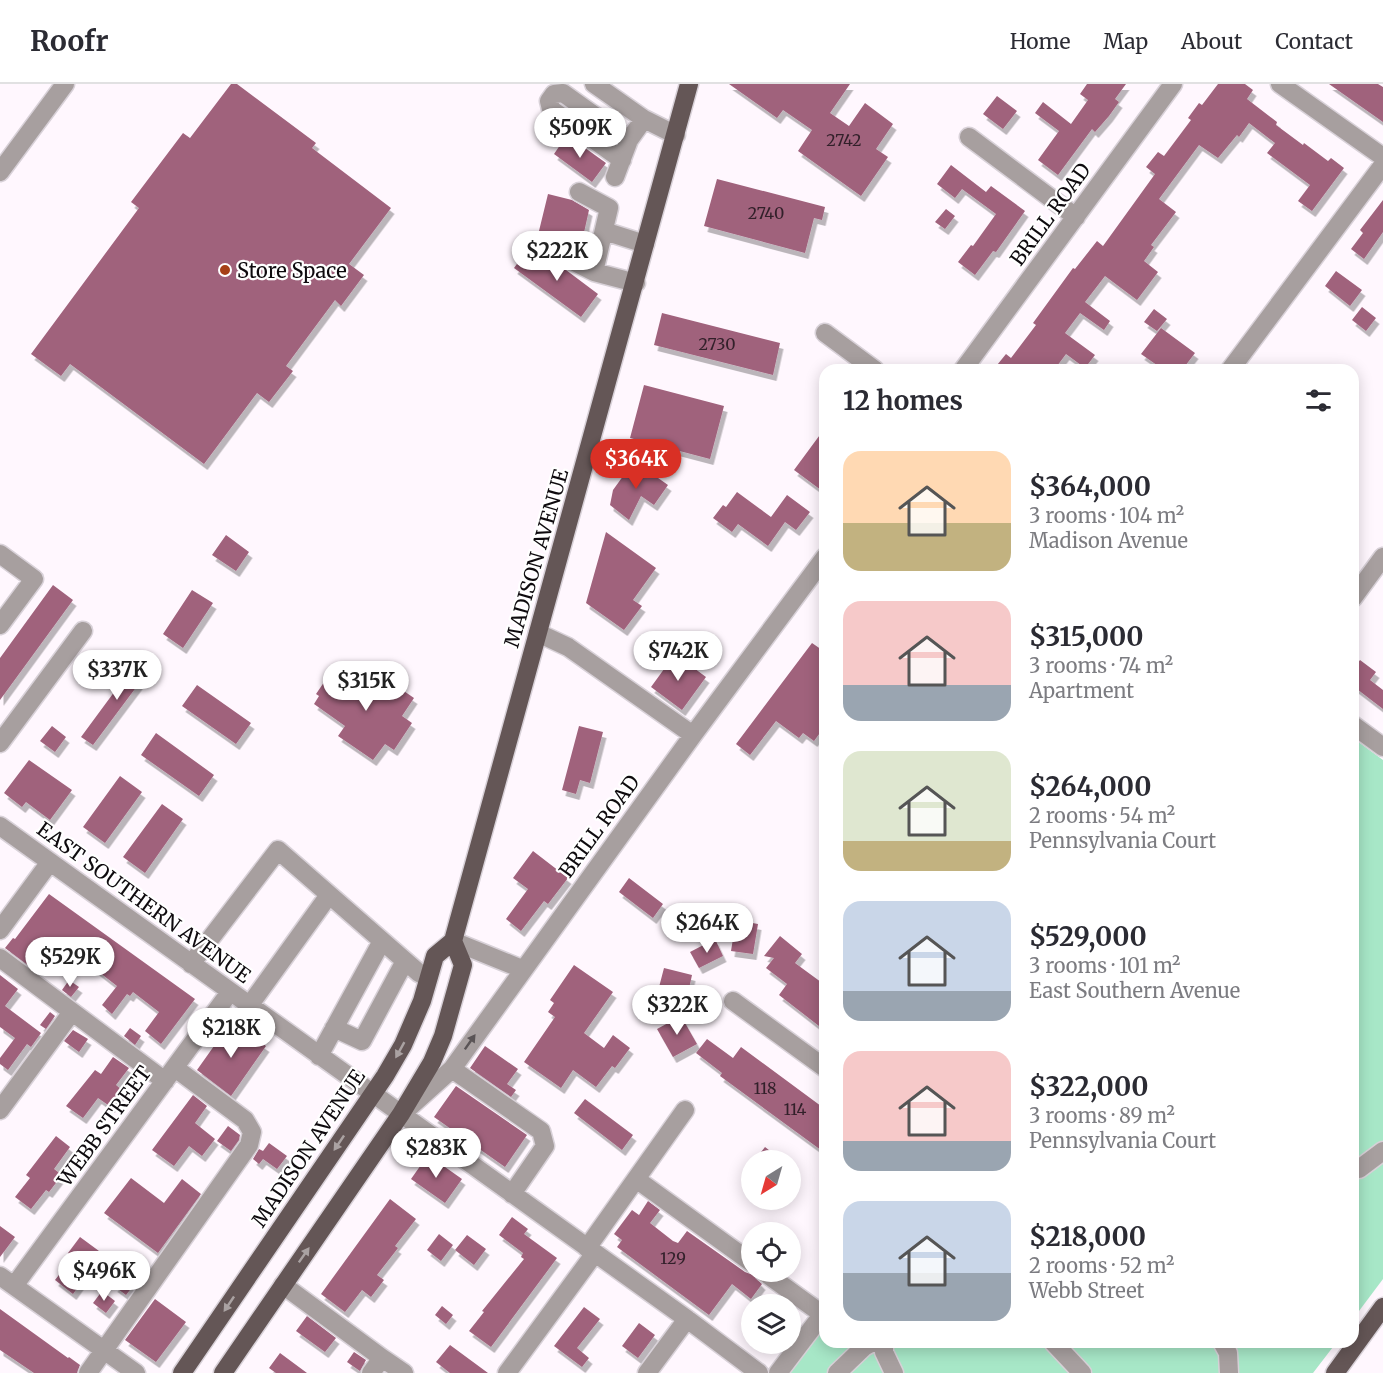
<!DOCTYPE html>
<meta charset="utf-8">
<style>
body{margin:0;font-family:Merriweather,serif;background:#f2f2f3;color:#2b2b33;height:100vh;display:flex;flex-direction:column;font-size:22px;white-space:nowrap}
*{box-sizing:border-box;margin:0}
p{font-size:20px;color:#7c7c81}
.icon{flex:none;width:33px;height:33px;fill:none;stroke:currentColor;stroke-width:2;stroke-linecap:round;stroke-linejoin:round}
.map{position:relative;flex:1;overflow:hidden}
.side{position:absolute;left:819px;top:280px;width:540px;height:984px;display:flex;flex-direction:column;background:#fff;border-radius:18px;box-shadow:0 3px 15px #0003}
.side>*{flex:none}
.needle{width:39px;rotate:217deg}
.buttons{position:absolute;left:741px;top:1066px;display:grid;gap:12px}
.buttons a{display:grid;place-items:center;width:60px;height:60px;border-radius:50%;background:#fff;box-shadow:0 3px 15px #0003;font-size:30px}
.price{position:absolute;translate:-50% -51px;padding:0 14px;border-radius:21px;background:#fff;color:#222;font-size:20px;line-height:39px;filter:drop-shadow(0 2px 3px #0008)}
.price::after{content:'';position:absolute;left:50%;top:36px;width:18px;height:14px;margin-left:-9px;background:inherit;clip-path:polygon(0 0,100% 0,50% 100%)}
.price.on{background:#d93025;color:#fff}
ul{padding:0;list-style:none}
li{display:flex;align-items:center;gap:18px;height:150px;padding:0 24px}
li span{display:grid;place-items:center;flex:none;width:168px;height:120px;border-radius:18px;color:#555}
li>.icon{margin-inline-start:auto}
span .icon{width:72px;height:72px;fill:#fffc;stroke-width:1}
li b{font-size:26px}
h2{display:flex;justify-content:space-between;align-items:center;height:72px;padding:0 24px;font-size:26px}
header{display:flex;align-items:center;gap:36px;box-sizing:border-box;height:84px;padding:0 30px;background:#fff;border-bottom:2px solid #e1e1e2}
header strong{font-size:28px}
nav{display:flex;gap:33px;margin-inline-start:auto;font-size:21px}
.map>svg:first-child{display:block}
</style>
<header>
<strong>Roofr</strong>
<nav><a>Home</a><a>Map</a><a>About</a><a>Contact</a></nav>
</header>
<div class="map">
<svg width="1383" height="1289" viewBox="0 0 1383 1289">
<defs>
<filter id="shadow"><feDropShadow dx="3.5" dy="6" stdDeviation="0" flood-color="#0004"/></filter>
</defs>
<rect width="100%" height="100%" fill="#fff7fe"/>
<path fill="#a7e7c7" d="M1353,654L1383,676V1195L1353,1235Z
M825,1238V1258L1336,1259L1313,1289H787Z"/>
<path fill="#a0627c" filter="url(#shadow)" d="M231,0H237L316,59L312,64L391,124L349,180L364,191L341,222L335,216L286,282L293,287L269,318L257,309L204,380L70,280L61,292L31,270L139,124L131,118L183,49L190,54Z
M729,0H850L830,29L849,42L865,19L893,40L876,65L888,73L861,112L798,67L812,46L783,26L777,34Z
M1087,0H1126L1115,15L1119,18L1109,32L1095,48L1092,45L1058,91L1038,76L1059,47L1035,29L1043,18L1071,40L1088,16L1080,10Z
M1218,0H1245L1253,6L1247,15L1277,38L1276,41L1303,61L1304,59L1328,77L1331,74L1344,84L1312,127L1298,117L1310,101L1267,69L1275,59L1249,39L1239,53L1237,51L1218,74L1199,61L1159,115L1176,128L1151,161L1154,163L1144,177L1158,188L1137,216L1105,192L1085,218L1110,237L1104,246L1080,229L1065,249L1095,271L1085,284L1066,270L1054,286H993L1006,270L1011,274L1036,241L1033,239L1073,184L1075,185L1097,157L1103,162L1155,90L1146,83L1158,68L1164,72L1191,36L1188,34L1199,19L1202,21Z
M1329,0H1378L1383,3V38Z
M997,12L1017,27L1003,45L983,30Z
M567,51L606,79L592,98L554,70Z
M951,81L986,108L991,102L1025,127L996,168L993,167L975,191L958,178L971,161L973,162L996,130L962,105L955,114L937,100Z
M717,95L825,123L822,136L814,134L805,169L704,142Z
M548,110L572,116L589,126L581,162L538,151Z
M1383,116V148L1364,175L1351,165L1363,149L1360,146Z
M946,125L955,132L945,145L935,138Z
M531,161L537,172L566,186L598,210L581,233L514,184Z
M1336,187L1362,206L1350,222L1325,202Z
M1362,223L1376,234L1366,247L1352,236Z
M1154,225L1167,235L1157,247L1144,238Z
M662,229L780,259L773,291L654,261Z
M1161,244L1195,269L1182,286H1164L1141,270Z
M644,301L724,322L710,375L630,354Z
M825,344V409L794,386Z
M634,377L668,401L654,421L641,412L629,436L610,421L613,406Z
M737,408L771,433L787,411L810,428L796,446L785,438L768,462L738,440L732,448L713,434L723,421L726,423Z
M606,448L656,484L633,516L642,522L624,546L586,519Z
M226,451L249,468L236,487L212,471Z
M53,501L73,516L0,616V574Z
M192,506L213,519L183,564L163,550Z
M812,559L825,568V642L814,657L803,649L799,654L776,637L750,671L736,660Z
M675,570L706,593L682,626L651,603Z
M140,573L152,582L93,661L81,653Z
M1360,576L1376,588L1370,596L1383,606V625L1353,602V585Z
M335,582L371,608L382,592L414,614L402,632L412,639L394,666L385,660L373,676L338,652L345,642L314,620L319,612L316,610Z
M197,601L251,639L236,660L182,622Z
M52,642L66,653L55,668L40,657Z
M579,642L603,648L590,699L580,696L576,710L562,706Z
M156,649L214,691L199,712L141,671Z
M29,676L72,706L50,736L26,718L22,723L4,709Z
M120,692L142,708L105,759L83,743Z
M162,720L183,735L145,789L123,773Z
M533,767L568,794L548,820L544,817L521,847L506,835L528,805L513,794Z
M629,794L663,820L653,834L619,808Z
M49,810L195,915L161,960L145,947L159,928L133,908L130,912L127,910L112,930L102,921L117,902L90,881L87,885L61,865L48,882L36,873L29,882L5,864L13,854L15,855Z
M736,836L758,840L753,870L731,867Z
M780,852L802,870L795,879L825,901V934L819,942L779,911L787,900L766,884L774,874L764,872Z
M715,855L723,872L699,884L690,868Z
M574,881L613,908L584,949L604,964L613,951L630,964L615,984L612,982L596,1003L573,986L561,1004L524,978L555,933L548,928L554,919L550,916Z
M664,884L692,891L685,923L665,918L667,909L658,907Z
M0,891L18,905L5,922L41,949L31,963L27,960L8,986L0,980V974L15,954L0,943Z
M69,896L79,903L71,913L62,906Z
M50,928L55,932L46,945L40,941Z
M681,932L697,960L673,973L657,945Z
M231,938L266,962L231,1012L197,986Z
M130,944L141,952L135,961L124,952Z
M73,946L88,955L79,968L64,957Z
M707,955L733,974L741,963L825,1025V1069L720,992L722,989L696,969Z
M485,962L518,985L507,1000L516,1006L511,1013L470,984Z
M113,973L129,984L116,1001L123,1007L111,1023L98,1014L83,1034L66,1022L95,986L101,990Z
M456,1002L527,1051L505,1083L434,1033Z
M193,1011L207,1022L195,1039L215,1055L202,1072L189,1062L174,1082L152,1066Z
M585,1015L633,1051L622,1066L574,1029Z
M228,1042L240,1051L239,1056L231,1067L217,1057Z
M56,1052L70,1063L54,1085L62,1091L49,1108L46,1106L31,1125L15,1113L30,1094L26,1091Z
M269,1059L287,1072L277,1085L263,1075L259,1080L253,1075L259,1065L263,1067Z
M765,1063L783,1077H754Z
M428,1071L462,1095L445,1119L411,1095Z
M131,1094L164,1119L182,1095L201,1110L158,1169L104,1129Z
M390,1115L416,1135L395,1162L398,1164L377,1191L384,1196L371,1213L362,1206L345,1228L321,1210Z
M648,1117L660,1126L650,1139L673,1157L678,1159L687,1147L745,1188L753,1191L762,1200L751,1215L732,1200L709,1231L617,1163L622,1156L614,1150L632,1126L639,1131Z
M512,1133L528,1145L524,1150L557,1174L491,1263L469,1247L484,1228L482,1227L524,1175L521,1173L523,1169L499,1151Z
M0,1142L15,1153L0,1173Z
M439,1150L453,1161L441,1177L427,1166Z
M467,1151L486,1165L474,1181L455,1166Z
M80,1153L99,1167L82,1191L85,1193L73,1210L55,1196L73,1173L68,1169Z
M121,1193L133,1202L126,1211L114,1202Z
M102,1207L115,1217L106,1229L93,1219Z
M155,1215L186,1238L156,1278L125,1256Z
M442,1222L453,1231L446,1240L435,1231Z
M584,1223L600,1235L577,1264L589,1274L582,1283L554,1262Z
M0,1225L68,1274L69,1273L80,1281L77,1289H34L0,1266Z
M307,1232L336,1254L325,1268L296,1247Z
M639,1239L655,1251L638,1274L622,1262Z
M450,1261L488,1289H450L436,1278Z
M354,1268L366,1276L360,1287L347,1278Z
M280,1269L307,1289H276L269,1284Z"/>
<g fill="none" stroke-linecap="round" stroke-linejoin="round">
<defs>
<path id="minor" d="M594,0L644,35
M1280,0L1383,73
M969,53L1076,133
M629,56L644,35L676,51
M0,88L65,0
M615,93L629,56L563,9L554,10L549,17L551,25L622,76
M604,147L645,160
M543,162L594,188L609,124L579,108
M594,188L636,199
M825,249L875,286
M963,286L1173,0
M1230,286L1383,81
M0,470L34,495L0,541
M1353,514L1383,473
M538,549L568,563L693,651
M1353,641L1383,663
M0,659L83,547
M0,742L687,1235L759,1289
M0,846L50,778
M453,857L522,885
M0,874L165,997
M191,880L278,766L419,889L428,894
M733,917L825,984
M249,922L329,811
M334,944L362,957L405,877
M319,972L382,857
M452,985L541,1047L545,1062L512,1110
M0,1026L72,928
M403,1029L452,985L693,651L825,473
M1353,1085H1359L1383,1067
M636,1095L752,1179
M587,1164L685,1026
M764,1188L822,1230
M0,1192L136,1289
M283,1201L382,1274
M14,1202L230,908
M884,1258V1268L894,1289
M1053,1258L1082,1289
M1222,1258L1228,1269L1229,1289
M88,1289L249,1061L252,1048L245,1036L175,984
M371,1289L382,1274L404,1289
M507,1289L595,1169
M647,1289L687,1235
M778,1289L825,1227
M837,1289L864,1263L873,1258"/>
<path id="major" d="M182,1289L385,992L403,961L422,917L435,872L453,857C532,571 613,286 689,0
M223,1289L401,1030L432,978L443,952L463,881L453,857
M1335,1289L1383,1223"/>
</defs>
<use href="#minor" stroke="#d8d1d8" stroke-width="21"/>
<use href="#major" stroke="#d8d1d8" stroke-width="21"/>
<use href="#minor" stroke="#a79f9f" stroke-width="18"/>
<use href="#major" stroke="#645656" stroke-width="18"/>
</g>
<defs><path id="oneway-solid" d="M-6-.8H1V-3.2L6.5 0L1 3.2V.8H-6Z" transform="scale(1.5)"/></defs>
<use fill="#5a5456" href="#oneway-solid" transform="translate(470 958) rotate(-55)"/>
<g fill="#aaa2a2">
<use href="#oneway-solid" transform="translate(400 966) rotate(119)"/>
<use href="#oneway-solid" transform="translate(339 1059) rotate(124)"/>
<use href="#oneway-solid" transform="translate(304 1171) rotate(-55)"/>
<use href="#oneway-solid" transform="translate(229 1220) rotate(124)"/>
</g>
<circle fill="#a64017" stroke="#fff" stroke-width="2" cx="225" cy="186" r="6"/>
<g text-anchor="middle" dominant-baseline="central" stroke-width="4.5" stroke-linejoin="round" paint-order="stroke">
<g font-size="16" fill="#32202a">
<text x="844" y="56">2742</text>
<text x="766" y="129">2740</text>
<text x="717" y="260">2730</text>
<text x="765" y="1004">118</text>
<text x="795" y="1025">114</text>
<text x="673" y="1174">129</text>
</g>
<g font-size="20" fill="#0e0a0e" stroke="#fff">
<text transform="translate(1050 130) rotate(-54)">BRILL ROAD</text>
<text transform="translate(536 474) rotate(-74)">MADISON AVENUE</text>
<text transform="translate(599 742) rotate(-54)">BRILL ROAD</text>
<text transform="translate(144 818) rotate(36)">EAST SOUTHERN AVENUE</text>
<text transform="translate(104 1042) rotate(-54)">WEBB STREET</text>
<text transform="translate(308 1064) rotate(-56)">MADISON AVENUE</text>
</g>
<g font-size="20" fill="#0e0a0e" stroke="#fff" text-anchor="start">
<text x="237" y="186">Store Space</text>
</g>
</g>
</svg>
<div class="buttons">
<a><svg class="needle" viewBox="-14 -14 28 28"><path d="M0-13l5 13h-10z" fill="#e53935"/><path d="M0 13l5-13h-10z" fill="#7c7c81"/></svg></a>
<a><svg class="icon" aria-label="locate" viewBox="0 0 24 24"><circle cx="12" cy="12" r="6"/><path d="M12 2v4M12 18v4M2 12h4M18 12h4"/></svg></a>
<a><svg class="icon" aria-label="layers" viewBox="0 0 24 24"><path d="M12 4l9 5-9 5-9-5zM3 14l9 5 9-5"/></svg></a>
</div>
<b class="price" style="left:580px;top:75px">$509K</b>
<b class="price" style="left:557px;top:198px">$222K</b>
<b class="price on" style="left:636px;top:406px">$364K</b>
<b class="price" style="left:678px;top:598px">$742K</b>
<b class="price" style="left:117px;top:617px">$337K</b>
<b class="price" style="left:366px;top:628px">$315K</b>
<b class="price" style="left:707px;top:870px">$264K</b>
<b class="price" style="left:70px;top:904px">$529K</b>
<b class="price" style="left:677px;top:952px">$322K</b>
<b class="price" style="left:231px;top:975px">$218K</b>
<b class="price" style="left:436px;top:1095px">$283K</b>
<b class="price" style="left:104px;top:1218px">$496K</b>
<section class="side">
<h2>12 homes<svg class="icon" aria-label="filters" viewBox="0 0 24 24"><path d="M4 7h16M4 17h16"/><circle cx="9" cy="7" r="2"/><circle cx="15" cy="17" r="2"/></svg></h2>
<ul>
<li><span style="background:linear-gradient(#ffd9b3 60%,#c2b280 0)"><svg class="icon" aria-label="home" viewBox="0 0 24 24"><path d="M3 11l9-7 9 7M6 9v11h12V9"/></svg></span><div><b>$364,000</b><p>3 rooms · 104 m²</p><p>Madison Avenue</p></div></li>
<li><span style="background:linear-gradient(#f6c9c9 70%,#9aa5b1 0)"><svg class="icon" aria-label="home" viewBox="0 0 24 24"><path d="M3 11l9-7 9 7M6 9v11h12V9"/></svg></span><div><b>$315,000</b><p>3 rooms · 74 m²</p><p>Apartment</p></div></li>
<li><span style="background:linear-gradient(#dfe7d0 75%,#c2b280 0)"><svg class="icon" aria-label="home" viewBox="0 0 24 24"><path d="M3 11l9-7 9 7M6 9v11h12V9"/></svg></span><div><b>$264,000</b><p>2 rooms · 54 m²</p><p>Pennsylvania Court</p></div></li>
<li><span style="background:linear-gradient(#c9d6e8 75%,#9aa5b1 0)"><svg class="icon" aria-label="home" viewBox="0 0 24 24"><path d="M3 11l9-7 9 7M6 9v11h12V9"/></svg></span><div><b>$529,000</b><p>3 rooms · 101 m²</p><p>East Southern Avenue</p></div></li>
<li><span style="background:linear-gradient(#f6c9c9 75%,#9aa5b1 0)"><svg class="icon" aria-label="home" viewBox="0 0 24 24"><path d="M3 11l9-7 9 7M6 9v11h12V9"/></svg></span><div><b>$322,000</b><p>3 rooms · 89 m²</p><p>Pennsylvania Court</p></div></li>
<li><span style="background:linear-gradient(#c9d6e8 60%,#9aa5b1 0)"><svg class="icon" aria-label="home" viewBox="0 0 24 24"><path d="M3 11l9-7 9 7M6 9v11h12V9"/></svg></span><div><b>$218,000</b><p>2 rooms · 52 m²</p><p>Webb Street</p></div></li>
</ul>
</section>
</div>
